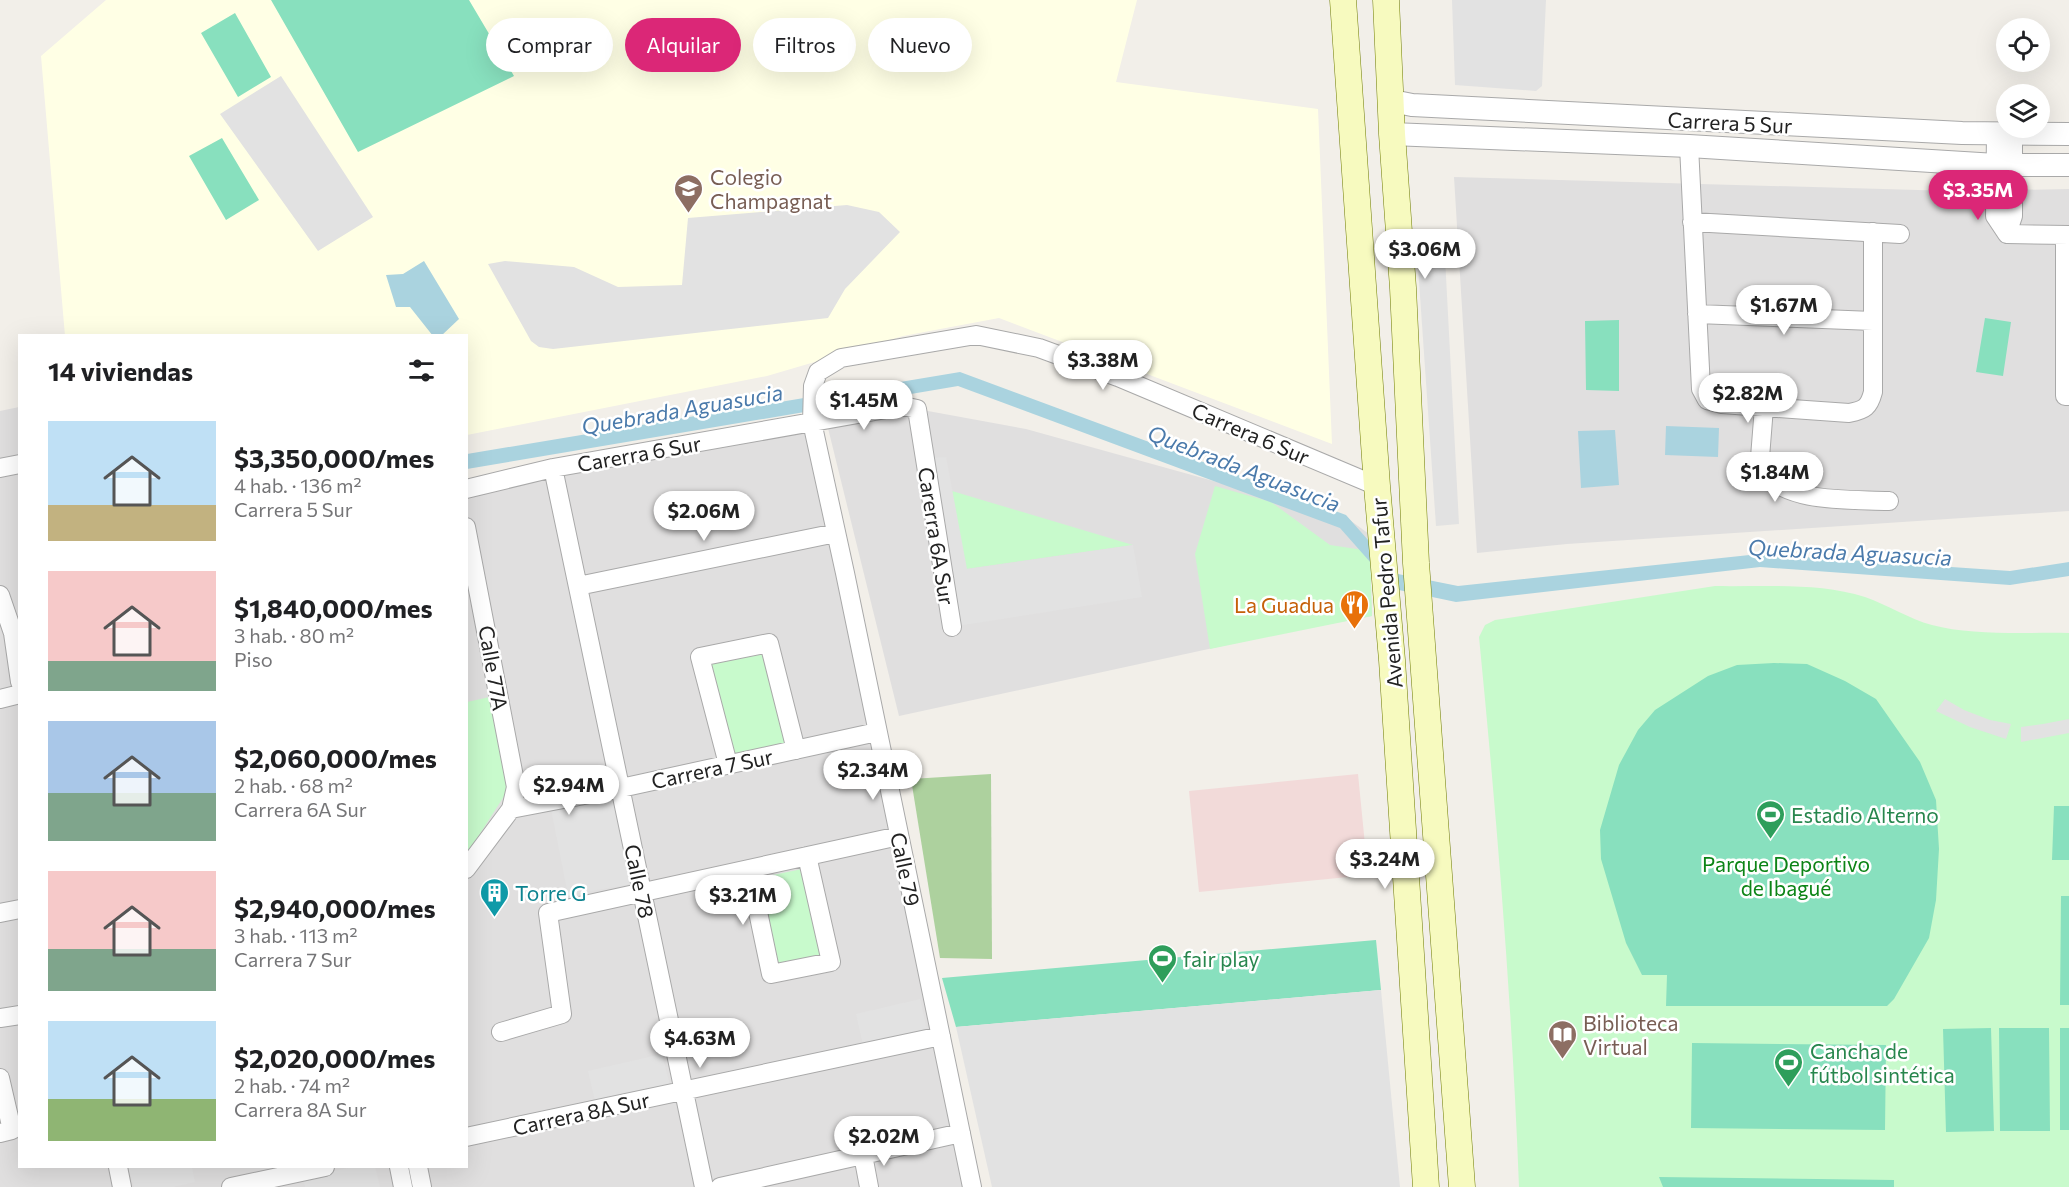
<!DOCTYPE html>
<html lang="es">
<meta charset="utf-8">
<style>
body{margin:0;font-family:Commissioner,sans-serif;background:#f2f2f2;color:#202124;height:100vh;display:flex;flex-direction:column;font-size:22px;white-space:nowrap}
*{box-sizing:border-box;margin:0}
p{font-size:20px;color:#757577}
.icon{flex:none;width:33px;height:33px;fill:none;stroke:currentColor;stroke-width:2;stroke-linecap:round;stroke-linejoin:round}
.map{position:relative;flex:1;overflow:hidden}
.side{position:absolute;left:18px;top:334px;width:450px;height:834px;display:flex;flex-direction:column;background:#fff;border-radius:0px;box-shadow:0 6px 24px #0002}
.side>*{flex:none}
.top-card{position:absolute;left:486px;top:18px;width:570px;height:54px;display:flex;gap:12px}
.tools{position:absolute;left:1996px;top:18px;display:grid;gap:12px}
.tools a{display:grid;place-items:center;width:54px;height:54px;border-radius:50%;background:#fff;box-shadow:0 6px 24px #0002;font-size:30px}
.price{position:absolute;translate:-50% -51px;padding:0 14px;border-radius:21px;background:#fff;color:#222;font-size:20px;line-height:39px;filter:drop-shadow(0 2px 3px #0008)}
.price::after{content:'';position:absolute;left:50%;top:36px;width:18px;height:14px;margin-left:-9px;background:inherit;clip-path:polygon(0 0,100% 0,50% 100%)}
.price.selected{background:#db2777;color:#fff}
ul{padding:0;list-style:none}
li{display:flex;align-items:center;gap:18px;height:150px;padding:0 30px}
li span{display:grid;place-items:center;flex:none;width:168px;height:120px;border-radius:0px;color:#555}
li>.icon{margin-inline-start:auto}
span .icon{width:72px;height:72px;fill:#fffc;stroke-width:1}
li b{font-size:26px}
h2{display:flex;justify-content:space-between;align-items:center;height:72px;padding:0 30px;font-size:26px}
.chip{padding:0 21px;border-radius:27px;background:#fff;box-shadow:0 6px 24px #0002;font-size:21px;line-height:54px}
.chip.selected{background:#db2777;color:#fff}
.map>svg:first-child{display:block}
</style>
<div class="map">
<svg width="2069" height="1187" viewBox="0 0 2069 1187">
<rect width="100%" height="100%" fill="#f2efe9"/>
<path fill="#e0dfdf" d="M1454,177L1953,191L2069,189V511L1567,544L1477,553Z
M19,407L20,1167H466L467,497L812,422L972,1187H0V411Z
M917,409L1026,429L1347,518L1369,534L1372,616L1292,631L899,716L826,420Z"/>
<path fill="#f2dad9" d="M1358,774L1368,875L1199,892L1189,791Z"/>
<path fill="#ffffe5" d="M106,0H1137L1116,82L1318,109L1332,444L999,318L903,336L767,376L467,435L466,336H65L41,56Z"/>
<path fill="#add19e" d="M991,774L992,959L940,958L911,779Z"/>
<path fill="#c8facc" d="M1215,486L1271,502L1330,545L1370,551L1372,616L1210,649L1195,554Z
M952,491L1133,545L966,569Z
M1715,586C1763,587 1818,582 1865,597C1888,605 1909,619 1932,625C1972,636 2027,632 2069,633V1187H1519C1512,1003 1497,820 1479,637L1485,625L1495,620Z
M767,644L791,743L735,757L705,658Z
M494,696L508,790L467,854V702Z
M807,868L828,959L774,969L753,879Z"/>
<path fill="#88e0be" d="M271,0H469L514,76L358,152Z
M235,13L271,77L238,97L201,33Z
M222,138L259,200L226,220L189,156Z
M1985,318L2011,322L2003,376L1976,372Z
M1619,320V391L1586,390L1585,321Z
M1774,663L1807,664L1845,681L1876,699L1920,762L1936,800L1939,849L1936,900L1929,938L1894,999L1887,1006H1666L1667,975H1642L1626,943L1601,859L1600,830L1619,765L1638,730L1655,710L1708,676L1737,665Z
M2054,806H2069V860H2052Z
M2061,896H2069V1005H2060Z
M1376,940L1381,990L956,1027L942,978Z
M1991,1028L1994,1131L1946,1132L1943,1029Z
M1999,1028H2049L2050,1131H2000Z
M2060,1028H2069V1130H2060Z
M1692,1043L1886,1045L1885,1130L1691,1128Z
M1659,1177L1894,1180V1187H1663Z"/>
<path fill="#e2e2e2" d="M1452,0H1546L1542,86L1536,91L1455,85Z
M281,76L373,217L318,251L220,114Z
M847,205L879,212L900,232L845,289L828,318L553,349L539,347L531,341L488,264L505,261L574,267L618,287L682,285L688,218Z
M1416,238H1444L1459,524L1436,526Z
M946,457L967,569L1133,545L1142,597L957,626L930,458Z
M1945,699L1964,710L1990,720L2011,724L2006,739L1970,727L1936,711Z
M2069,719V733L2021,742V727L2043,724Z
M618,795L637,883L568,895L551,809Z
M1381,990L1400,1187H992L956,1027Z
M920,999L927,1030L863,1045L856,1014Z
M662,1054L672,1093L597,1109L588,1071Z
M128,1167H192L195,1182L173,1187H134Z
M352,1167H375L380,1187H305L303,1178Z"/>
<path fill="#aad3df" d="M424,261L459,319L441,336H433L410,307H396L386,275L403,274Z
M960,372L1346,515L1398,574L1458,586L1759,554L2010,571L2069,562V576L2010,585L1760,567L1456,602L1394,589L1340,528L958,386L467,469V454Z
M1666,426L1719,428L1718,457L1665,455Z
M1615,430L1619,485L1581,488L1578,431Z"/>
<g fill="none" stroke-linecap="round" stroke-linejoin="round">
<defs>
<path id="minor" d="M1996,134L1995,216L2007,234
M1689,146L1701,389L1707,400L1722,404L1849,413C1865,410 1869,407 1873,392V232
M1692,222L1900,234
M2007,234L2013,216V134
M2007,234L2069,235
M2065,235V396H2069
M1697,314L1873,321
M1764,407L1759,470C1790,504 1846,499 1889,501
M0,468L20,464
M553,468L704,1187
M466,489L553,468L903,406L917,409L952,627
M466,527L516,787L511,809L466,869
M578,586L836,533
M0,595L13,633L20,682
M0,699L20,694
M728,764L700,657L769,643L796,750
M511,809L621,788L877,732
M749,869L771,974L831,962L807,856
M0,913L20,909
M0,1018L20,1015
M501,1032L562,1014L548,913L899,836
M0,1078L12,1130L0,1133
M466,1137L941,1036
M863,1155L869,1187
M118,1167L122,1187
M399,1167L403,1187
M418,1167L422,1187
M231,1187L325,1167
M720,1187L961,1133
M972,1187L845,573L812,422L813,386L818,372L841,358L976,335L1039,348L1118,377L1377,486"/>
<path id="tertiary" d="M1392,101L1412,105L1962,133L2069,134
M1392,134L1689,146L1996,165H2069"/>
<path id="secondary" d="M1343,0L1377,486L1392,660L1426,1187
M1386,0L1392,134L1403,288L1416,563L1462,1187"/>
</defs>
<use href="#minor" stroke="#a9a9a9" stroke-width="20"/>
<use href="#tertiary" stroke="#a9a9a9" stroke-width="24"/>
<use href="#secondary" stroke="#707d05" stroke-width="27"/>
<use href="#minor" stroke="#fff" stroke-width="18"/>
<use href="#tertiary" stroke="#fff" stroke-width="22"/>
<use href="#secondary" stroke="#f7fabf" stroke-width="26"/>
</g>
<defs>
<symbol id="school-pin" viewBox="-11 -11 22 30"><path d="M0 17L-7.5 6A9.5 9.5 0 1 1 7.5 6Z" fill="#8d6e63" stroke="#fff"/><path d="M0-5L7-2L0 1L-7-2ZM-4 1L0 2.5L4 1V4Q0 6-4 4Z" fill="#fff"/></symbol>
<symbol id="restaurant-pin" viewBox="-11 -11 22 30"><path d="M0 17L-7.5 6A9.5 9.5 0 1 1 7.5 6Z" fill="#e8710a" stroke="#fff"/><path d="M-5-6h1v4h1v-4h1v4h1v-4h1v5L-1.5 .5V6h-2V.5L-5-1ZM5-6V6H3V1.5H1.5Q1.5-4 5-6Z" fill="#fff"/></symbol>
<symbol id="stadium-pin" viewBox="-11 -11 22 30"><path d="M0 17L-7.5 6A9.5 9.5 0 1 1 7.5 6Z" fill="#2e9e5b" stroke="#fff"/><path d="M0-5a6.5 5 0 1 0 0 10a6.5 5 0 1 0 0-10ZM-3.5-1.8h7v3.6h-7Z" fill="#fff"/></symbol>
<symbol id="building-pin" viewBox="-11 -11 22 30"><path d="M0 17L-7.5 6A9.5 9.5 0 1 1 7.5 6Z" fill="#0f9aa8" stroke="#fff"/><path d="M-4-6H4V6H1V3H-1V6H-4ZM-2.5-4.3h1.7v1.8h-1.7ZM.8-4.3h1.7v1.8H.8ZM-2.5-1h1.7V.8h-1.7ZM.8-1h1.7V.8H.8Z" fill="#fff"/></symbol>
<symbol id="library-pin" viewBox="-11 -11 22 30"><path d="M0 17L-7.5 6A9.5 9.5 0 1 1 7.5 6Z" fill="#8d6e63" stroke="#fff"/><path d="M-6-4Q-3-5.5-.7-3.5V5Q-3 3-6 4ZM6-4Q3-5.5 .7-3.5V5Q3 3 6 4Z" fill="#fff"/></symbol>
</defs>
<g fill-rule="evenodd">
<use href="#school-pin" x="672" y="172" width="33" height="45"/>
<use href="#restaurant-pin" x="1338" y="588" width="33" height="45"/>
<use href="#stadium-pin" x="1754" y="798" width="33" height="45"/>
<use href="#building-pin" x="478" y="876" width="33" height="45"/>
<use href="#stadium-pin" x="1146" y="942" width="33" height="45"/>
<use href="#library-pin" x="1546" y="1018" width="33" height="45"/>
<use href="#stadium-pin" x="1772" y="1046" width="33" height="45"/>
</g>
<g text-anchor="middle" dominant-baseline="central" stroke-width="5" stroke-linejoin="round" paint-order="stroke">
<g font-size="21" fill="#222" stroke="#fff">
<text transform="translate(1730 122) rotate(3)">Carrera 5 Sur</text>
<text transform="translate(1251 433) rotate(23)">Carrera 6 Sur</text>
<text transform="translate(639 453) rotate(-10)">Carerra 6 Sur</text>
<text transform="translate(937 536) rotate(81)">Carerra 6A Sur</text>
<text transform="translate(1386 593) rotate(-95)">Avenida Pedro Tafur</text>
<text transform="translate(494 668) rotate(80)">Calle 77A</text>
<text transform="translate(712 768) rotate(-12)">Carrera 7 Sur</text>
<text transform="translate(906 869) rotate(78)">Calle 79</text>
<text transform="translate(640 881) rotate(78)">Calle 78</text>
<text transform="translate(581 1113) rotate(-12)">Carrera 8A Sur</text>
</g>
<g font-size="21" fill="#785e54" stroke="#fff" text-anchor="start">
<text x="710" y="176">Colegio<tspan x="710" dy="24">Champagnat</tspan></text>
<text x="1583" y="1022">Biblioteca<tspan x="1583" dy="24">Virtual</tspan></text>
</g>
<g font-size="21" fill="#c56008" stroke="#fff" text-anchor="end">
<text x="1334" y="604">La Guadua</text>
</g>
<g font-size="21" fill="#27864d" stroke="#fff" text-anchor="start">
<text x="1791" y="814">Estadio Alterno</text>
<text x="1183" y="958">fair play</text>
<text x="1810" y="1050">Cancha de<tspan x="1810" dy="24">fútbol sintética</tspan></text>
</g>
<g font-size="21" fill="#0c8416" stroke="#fff">
<text x="1786" y="863">Parque Deportivo<tspan x="1786" dy="24">de Ibagué</tspan></text>
</g>
<g font-size="21" fill="#0d838f" stroke="#fff" text-anchor="start">
<text x="515" y="892">Torre G</text>
</g>
<g font-size="22" font-style="italic" fill="#4a7aab" stroke="#fff">
<text transform="translate(682 409) rotate(-10)">Quebrada Aguasucia</text>
<text transform="translate(1244 468) rotate(21)">Quebrada Aguasucia</text>
<text transform="translate(1850 552) rotate(3)">Quebrada Aguasucia</text>
</g>
</g>
</svg>
<div class="tools">
<a><svg class="icon" aria-label="locate" viewBox="0 0 24 24"><circle cx="12" cy="12" r="6"/><path d="M12 2v4M12 18v4M2 12h4M18 12h4"/></svg></a>
<a><svg class="icon" aria-label="layers" viewBox="0 0 24 24"><path d="M12 4l9 5-9 5-9-5zM3 14l9 5 9-5"/></svg></a>
</div>
<b class="price selected" style="left:1978px;top:221px">$3.35M</b>
<b class="price" style="left:1425px;top:280px">$3.06M</b>
<b class="price" style="left:1784px;top:336px">$1.67M</b>
<b class="price" style="left:1103px;top:391px">$3.38M</b>
<b class="price" style="left:1748px;top:424px">$2.82M</b>
<b class="price" style="left:864px;top:431px">$1.45M</b>
<b class="price" style="left:1775px;top:503px">$1.84M</b>
<b class="price" style="left:704px;top:542px">$2.06M</b>
<b class="price" style="left:873px;top:801px">$2.34M</b>
<b class="price" style="left:569px;top:816px">$2.94M</b>
<b class="price" style="left:1385px;top:890px">$3.24M</b>
<b class="price" style="left:743px;top:926px">$3.21M</b>
<b class="price" style="left:700px;top:1069px">$4.63M</b>
<b class="price" style="left:884px;top:1167px">$2.02M</b>
<div class="top-card">
<a class="chip">Comprar</a>
<a class="chip selected">Alquilar</a>
<a class="chip">Filtros</a>
<a class="chip">Nuevo</a>
</div>
<section class="side">
<h2>14 viviendas<svg class="icon" aria-label="filters" viewBox="0 0 24 24"><path d="M4 7h16M4 17h16"/><circle cx="9" cy="7" r="2"/><circle cx="15" cy="17" r="2"/></svg></h2>
<ul>
<li><span style="background:linear-gradient(#bfe0f5 70%,#c2b280 0)"><svg class="icon" aria-label="home" viewBox="0 0 24 24"><path d="M3 11l9-7 9 7M6 9v11h12V9"/></svg></span><div><b>$3,350,000/mes</b><p>4 hab. · 136 m²</p><p>Carrera 5 Sur</p></div></li>
<li><span style="background:linear-gradient(#f6c9c9 75%,#7fa58c 0)"><svg class="icon" aria-label="home" viewBox="0 0 24 24"><path d="M3 11l9-7 9 7M6 9v11h12V9"/></svg></span><div><b>$1,840,000/mes</b><p>3 hab. · 80 m²</p><p>Piso</p></div></li>
<li><span style="background:linear-gradient(#a9c7e8 60%,#7fa58c 0)"><svg class="icon" aria-label="home" viewBox="0 0 24 24"><path d="M3 11l9-7 9 7M6 9v11h12V9"/></svg></span><div><b>$2,060,000/mes</b><p>2 hab. · 68 m²</p><p>Carrera 6A Sur</p></div></li>
<li><span style="background:linear-gradient(#f6c9c9 65%,#7fa58c 0)"><svg class="icon" aria-label="home" viewBox="0 0 24 24"><path d="M3 11l9-7 9 7M6 9v11h12V9"/></svg></span><div><b>$2,940,000/mes</b><p>3 hab. · 113 m²</p><p>Carrera 7 Sur</p></div></li>
<li><span style="background:linear-gradient(#bfe0f5 65%,#8fb573 0)"><svg class="icon" aria-label="home" viewBox="0 0 24 24"><path d="M3 11l9-7 9 7M6 9v11h12V9"/></svg></span><div><b>$2,020,000/mes</b><p>2 hab. · 74 m²</p><p>Carrera 8A Sur</p></div></li>
</ul>
</section>
</div>
